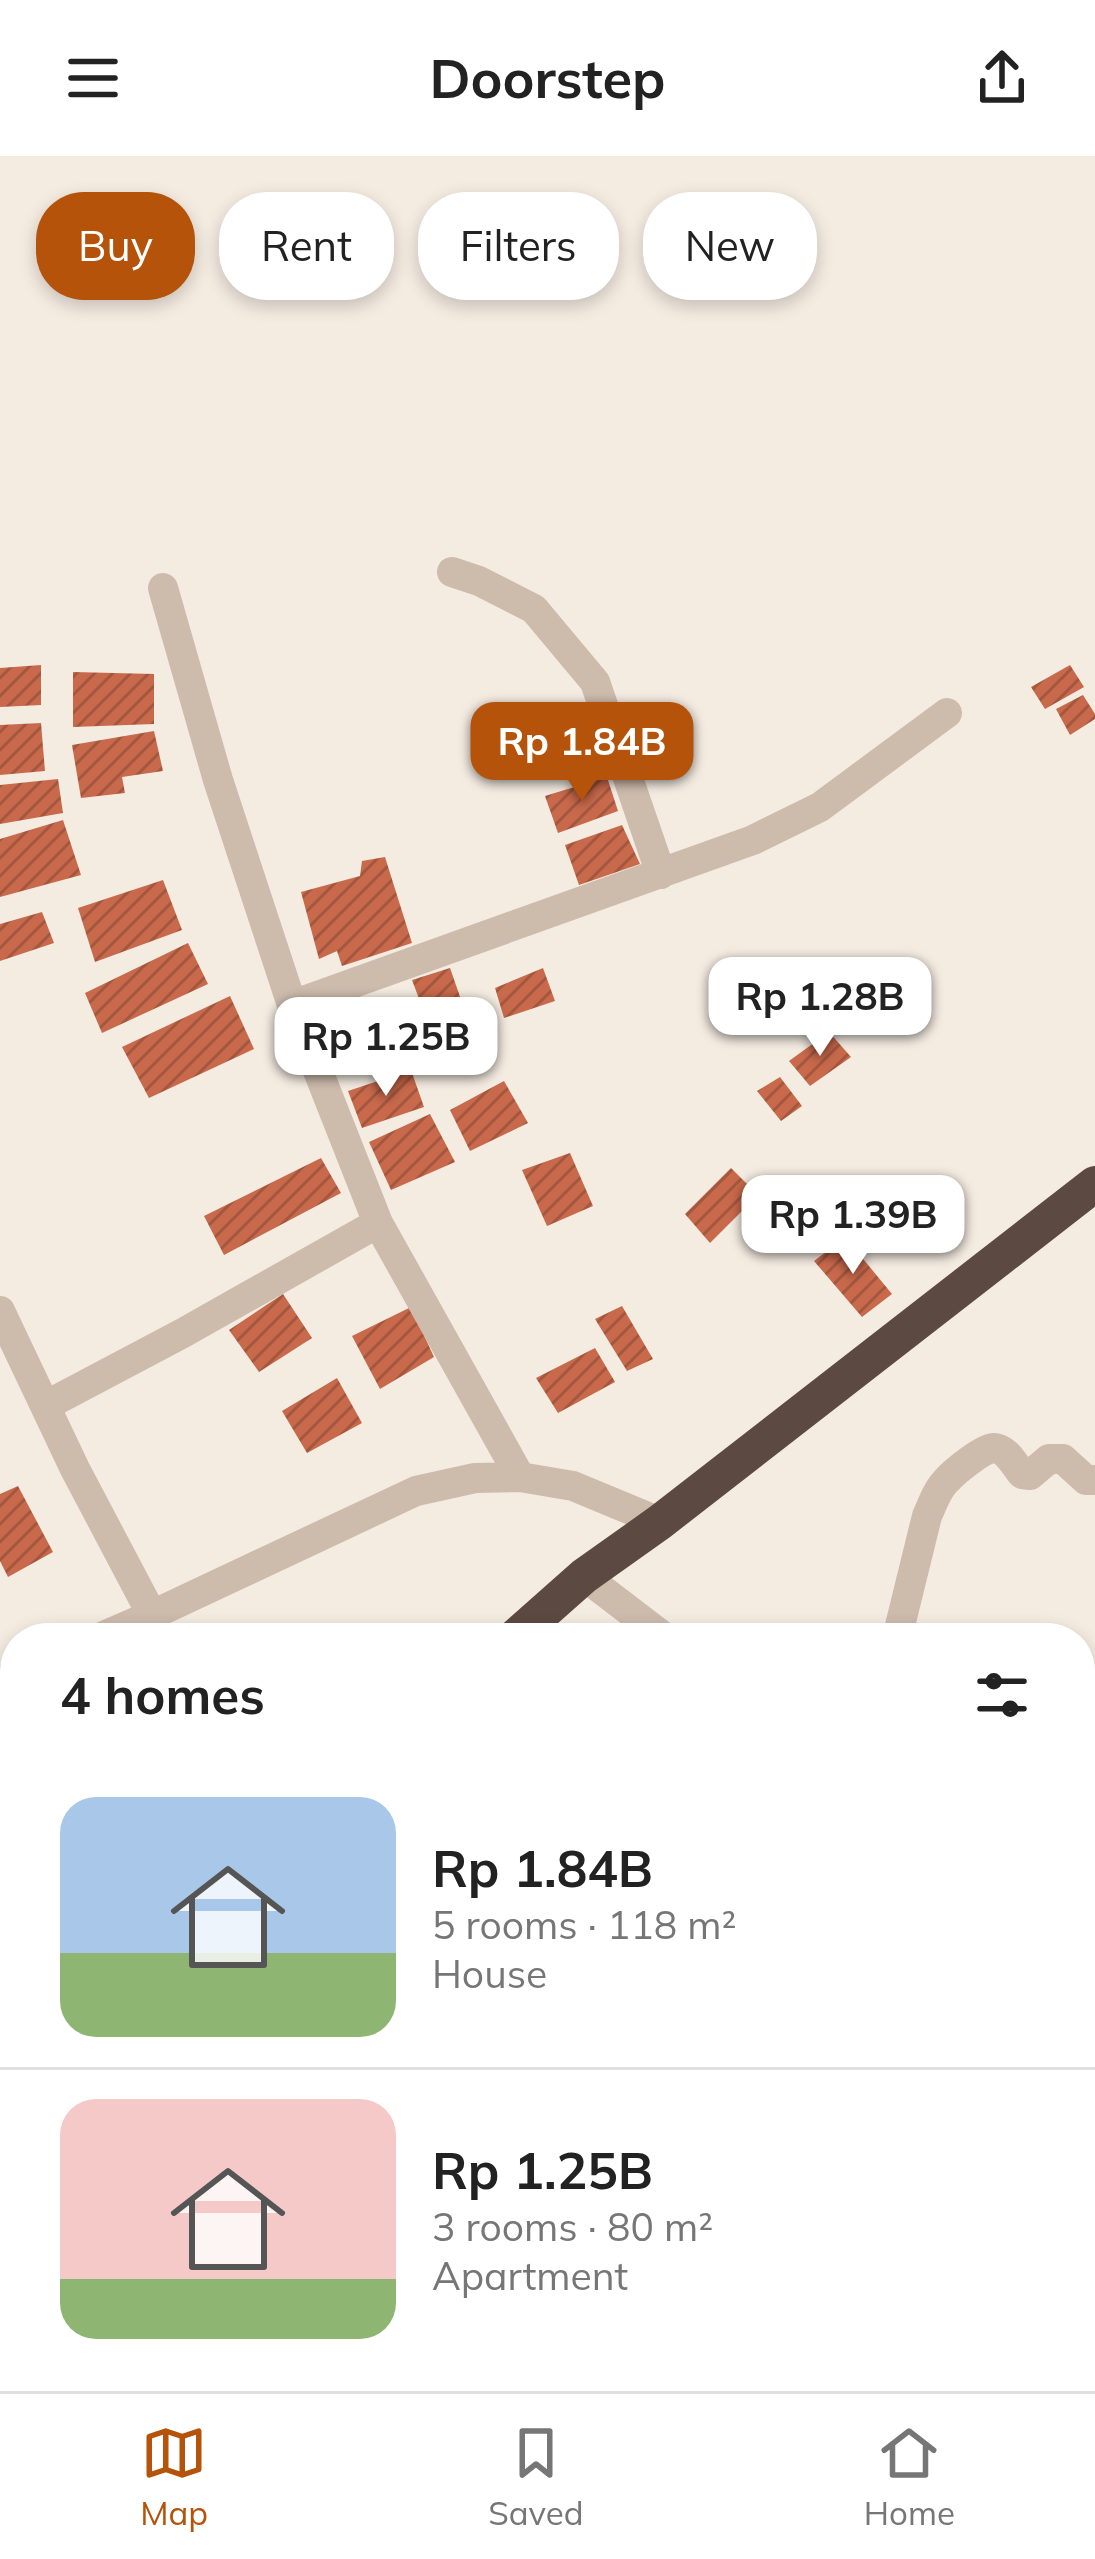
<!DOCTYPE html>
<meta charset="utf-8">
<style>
body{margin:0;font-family:Mulish,sans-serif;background:#f6f6f6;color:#222;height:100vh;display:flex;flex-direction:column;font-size:45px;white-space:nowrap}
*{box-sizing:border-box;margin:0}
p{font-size:39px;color:#767676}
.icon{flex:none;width:66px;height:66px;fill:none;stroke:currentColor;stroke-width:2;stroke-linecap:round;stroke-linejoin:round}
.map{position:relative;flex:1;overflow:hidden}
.side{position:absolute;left:0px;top:1467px;width:1095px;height:768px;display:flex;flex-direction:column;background:#fff;border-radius:48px 48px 0 0;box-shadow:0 6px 18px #0003}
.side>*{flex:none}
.top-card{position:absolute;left:36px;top:36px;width:1023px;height:108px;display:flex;gap:24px}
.price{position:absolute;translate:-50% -102px;padding:0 27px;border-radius:24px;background:#fff;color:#222;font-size:39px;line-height:78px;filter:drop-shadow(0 3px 6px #0008)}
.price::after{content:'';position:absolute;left:50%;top:72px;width:36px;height:27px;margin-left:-18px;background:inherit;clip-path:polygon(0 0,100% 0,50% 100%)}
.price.on{background:#b45309;color:#fff}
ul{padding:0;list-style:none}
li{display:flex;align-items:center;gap:36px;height:300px;padding:0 60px}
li+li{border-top:3px solid #e0e0e0}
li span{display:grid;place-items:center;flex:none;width:336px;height:240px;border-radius:36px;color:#555}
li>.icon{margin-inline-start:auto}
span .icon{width:144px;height:144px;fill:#fffc;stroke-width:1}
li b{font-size:51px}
h2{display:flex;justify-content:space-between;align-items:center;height:144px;padding:0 60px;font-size:51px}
.pill{padding:0 42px;border-radius:48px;background:#fff;box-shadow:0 6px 18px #0003;font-size:42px;line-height:108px}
.pill.on{background:#b45309;color:#fff}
header{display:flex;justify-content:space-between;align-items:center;height:156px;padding:0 60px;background:#fff;font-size:54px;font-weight:700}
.tabs{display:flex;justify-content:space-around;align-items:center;height:168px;border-top:3px solid #e0e0e0;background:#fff;font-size:33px;color:#767676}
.tabs a{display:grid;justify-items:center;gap:6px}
.tabs .on{color:#b45309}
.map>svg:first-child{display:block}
</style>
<header><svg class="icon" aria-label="menu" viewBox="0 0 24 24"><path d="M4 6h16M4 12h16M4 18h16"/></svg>Doorstep<svg class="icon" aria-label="share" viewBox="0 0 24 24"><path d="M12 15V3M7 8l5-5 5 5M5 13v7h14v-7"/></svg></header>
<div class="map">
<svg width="1095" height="2235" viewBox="0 0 1095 2235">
<defs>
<pattern id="water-ripples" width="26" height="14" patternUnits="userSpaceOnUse" patternTransform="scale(3)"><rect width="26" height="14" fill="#7fb0b2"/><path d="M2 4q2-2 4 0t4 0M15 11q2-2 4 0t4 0" fill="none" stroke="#699091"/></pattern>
<pattern id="building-hatch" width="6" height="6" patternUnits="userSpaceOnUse" patternTransform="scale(3)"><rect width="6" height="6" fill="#c8694b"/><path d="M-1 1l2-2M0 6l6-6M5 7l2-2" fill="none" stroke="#a4573f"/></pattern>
</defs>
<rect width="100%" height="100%" fill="#f4ebe1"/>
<path fill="url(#water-ripples)" d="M1095,1866V2235H704L713,2220H1080V1879Z"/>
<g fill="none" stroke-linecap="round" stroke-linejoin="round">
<path stroke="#7fb0b2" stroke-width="12" d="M0,2199L15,2206
M46,2220L78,2235"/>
</g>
<path fill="url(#building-hatch)" d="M41,509V549L0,551V512Z
M1070,509L1084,531L1045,553L1031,531Z
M73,516L154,518V568L73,571Z
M1083,539L1095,558V563L1070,579L1056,553Z
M41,567L45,615L0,619V569Z
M154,575L163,615L122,621L125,637L81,642L72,589Z
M607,621L618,655L558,677L545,640Z
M58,623L63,657L0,668V629Z
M63,664L81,719L0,741V683Z
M622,669L640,708L579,729L565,689Z
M385,701L412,787L342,810L337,795L319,803L301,736L360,720L362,705Z
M163,724L182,774L95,806L78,752Z
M42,756L54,787L0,805V768Z
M188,787L208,828L102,877L85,837Z
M450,812L472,875L436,888L412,824Z
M543,812L555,845L504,862L495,832Z
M230,840L254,893L149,942L122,891Z
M404,841L420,884L369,905L352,863Z
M829,876L851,901L810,930L789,905Z
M411,914L424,951L362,972L348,935Z
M780,921L802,950L781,965L757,935Z
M504,925L528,967L470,995L450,954Z
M430,958L455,1006L391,1034L369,986Z
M570,997L593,1050L547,1070L522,1014Z
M321,1002L341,1037L224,1099L204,1060Z
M731,1012L758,1039L710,1087L685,1058Z
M845,1081L892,1138L862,1161L814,1105Z
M283,1138L312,1182L259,1216L229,1174Z
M622,1150L653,1203L627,1215L595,1163Z
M411,1151L434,1201L380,1233L352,1180Z
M595,1192L615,1226L558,1257L536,1222Z
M337,1222L362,1267L307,1297L282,1255Z
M18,1330L53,1396L8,1421L0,1405V1338Z
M530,2220H614L603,2235H519Z"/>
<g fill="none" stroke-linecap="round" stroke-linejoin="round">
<path stroke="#cdbbac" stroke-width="30" d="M452,416L479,425L534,453L595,526L661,718
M163,432L218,624L292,849L378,1067L520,1321
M292,849L753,684L820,651L947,557
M0,1155L75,1313L152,1459L416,1335L475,1322L520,1321L573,1330L660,1366
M45,1250L183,1177L378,1067
M584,1420L665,1482
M99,1482L152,1459
M897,1482L927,1360C932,1349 937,1334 946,1325C953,1317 984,1291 994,1292C1007,1293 1014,1308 1022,1318L1030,1319L1049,1303H1063L1086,1324H1095
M0,1525L15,1518
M1080,1555L1095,1556
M0,1772L15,1767
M418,2220L422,2235"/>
<path stroke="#5c4a42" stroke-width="36" d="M514,1482L584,1420L660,1366L1095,1028
M122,2235L127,2220"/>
</g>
</svg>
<b class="price on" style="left:582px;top:648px">Rp 1.84B</b>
<b class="price" style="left:820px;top:903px">Rp 1.28B</b>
<b class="price" style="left:386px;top:943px">Rp 1.25B</b>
<b class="price" style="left:853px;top:1121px">Rp 1.39B</b>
<div class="top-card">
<a class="pill on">Buy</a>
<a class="pill">Rent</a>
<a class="pill">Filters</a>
<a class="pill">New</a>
</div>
<section class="side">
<h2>4 homes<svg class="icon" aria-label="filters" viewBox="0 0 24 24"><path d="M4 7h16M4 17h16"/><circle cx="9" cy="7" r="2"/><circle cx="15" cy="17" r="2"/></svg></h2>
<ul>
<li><span style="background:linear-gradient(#a9c7e8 65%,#8fb573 0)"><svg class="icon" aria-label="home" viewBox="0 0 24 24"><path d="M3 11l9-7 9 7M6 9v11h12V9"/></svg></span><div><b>Rp 1.84B</b><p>5 rooms · 118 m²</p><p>House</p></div></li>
<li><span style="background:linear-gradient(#f6c9c9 75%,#8fb573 0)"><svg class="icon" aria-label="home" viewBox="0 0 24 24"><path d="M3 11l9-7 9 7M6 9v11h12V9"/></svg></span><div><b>Rp 1.25B</b><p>3 rooms · 80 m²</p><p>Apartment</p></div></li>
</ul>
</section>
</div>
<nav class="tabs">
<a class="on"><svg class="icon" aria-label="map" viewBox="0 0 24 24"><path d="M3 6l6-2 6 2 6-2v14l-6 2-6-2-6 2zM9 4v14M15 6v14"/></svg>Map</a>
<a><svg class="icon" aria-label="saved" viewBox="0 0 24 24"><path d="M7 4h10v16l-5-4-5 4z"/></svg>Saved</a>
<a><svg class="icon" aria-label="home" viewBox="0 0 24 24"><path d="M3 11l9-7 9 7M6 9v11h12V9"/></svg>Home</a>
</nav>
